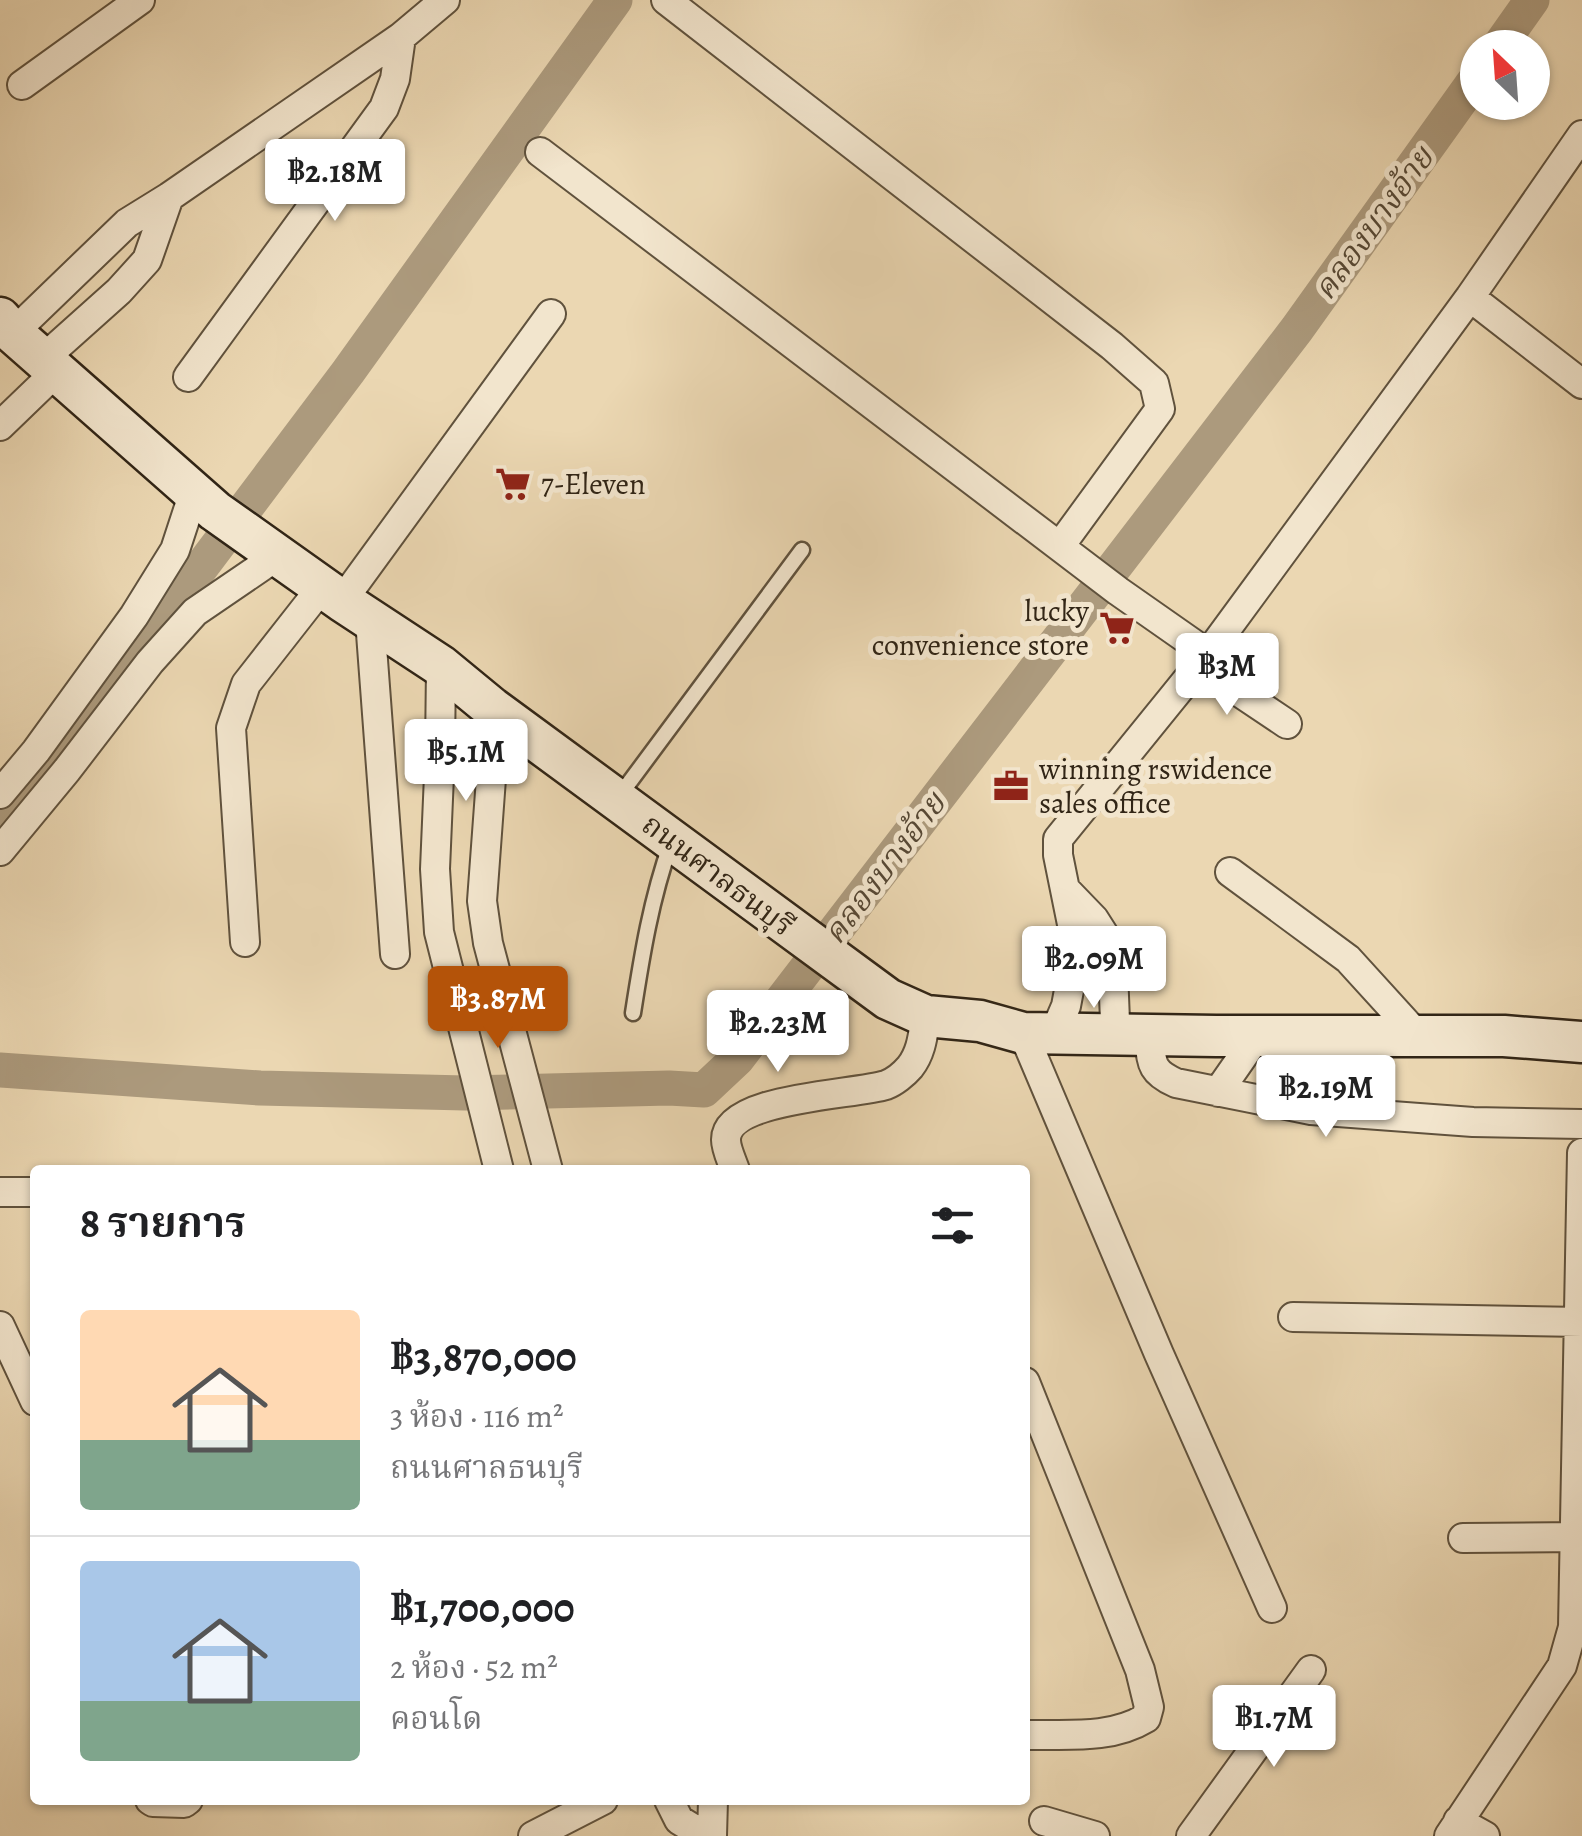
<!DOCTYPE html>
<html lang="th">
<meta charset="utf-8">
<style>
body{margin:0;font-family:Alegreya,"Noto Serif Thai",serif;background:#f6f6f6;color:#202124;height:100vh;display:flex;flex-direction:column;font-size:38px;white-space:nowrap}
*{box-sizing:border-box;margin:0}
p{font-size:32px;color:#757577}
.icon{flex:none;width:55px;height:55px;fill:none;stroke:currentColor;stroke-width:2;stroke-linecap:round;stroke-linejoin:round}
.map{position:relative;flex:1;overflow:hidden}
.panel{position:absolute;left:30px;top:1165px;width:1000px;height:640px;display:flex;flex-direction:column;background:#fff;border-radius:10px;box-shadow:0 2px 8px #0004}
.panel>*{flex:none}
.needle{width:65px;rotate:335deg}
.fabs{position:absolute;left:1460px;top:30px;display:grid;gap:20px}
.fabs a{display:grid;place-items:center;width:90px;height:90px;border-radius:50%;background:#fff;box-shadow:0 2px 8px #0004;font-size:50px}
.price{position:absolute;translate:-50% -85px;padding:0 22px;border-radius:10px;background:#fff;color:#222;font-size:32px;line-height:65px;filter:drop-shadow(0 2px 5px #0008)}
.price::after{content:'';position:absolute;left:50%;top:60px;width:30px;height:22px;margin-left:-15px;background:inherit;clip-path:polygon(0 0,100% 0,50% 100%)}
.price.selected{background:#b45309;color:#fff}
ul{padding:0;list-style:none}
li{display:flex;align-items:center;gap:30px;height:250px;padding:0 50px}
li+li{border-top:2px solid #e0e0e0}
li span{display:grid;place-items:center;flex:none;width:280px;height:200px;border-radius:10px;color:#555}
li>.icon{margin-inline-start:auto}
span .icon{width:120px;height:120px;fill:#fffc;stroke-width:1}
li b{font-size:42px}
h2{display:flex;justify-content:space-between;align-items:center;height:120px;padding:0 50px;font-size:42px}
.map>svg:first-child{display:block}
</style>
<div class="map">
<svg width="1582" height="1836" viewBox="0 0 1582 1836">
<rect width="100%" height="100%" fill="#ebd7b2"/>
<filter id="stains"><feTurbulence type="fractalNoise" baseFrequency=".002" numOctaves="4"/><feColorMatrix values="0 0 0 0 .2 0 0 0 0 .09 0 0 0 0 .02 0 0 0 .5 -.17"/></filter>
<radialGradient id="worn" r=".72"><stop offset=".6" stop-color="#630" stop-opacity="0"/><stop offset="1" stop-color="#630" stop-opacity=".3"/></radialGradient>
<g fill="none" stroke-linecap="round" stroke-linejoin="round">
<path stroke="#ac9a7d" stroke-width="35" d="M1498,48L1532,0
M14,816L348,372L615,0
M0,1070L260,1088L465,1093L669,1088L704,1090L737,1059L1297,329L1478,76"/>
<defs>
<path id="lane" d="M620,795L802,550
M633,1013C642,955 651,899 671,843"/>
<path id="street" d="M666,0L1112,346L1154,383L1160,409L1060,546
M22,85L140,0
M540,152L1118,591L1208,654
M1470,297L1582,384
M13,333L127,223L169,197L401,37L445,0
M43,359L119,291L147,260L169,197
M188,377L384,108L395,79L401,37
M0,426L57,371
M342,601L551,314
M370,620L395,954
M1199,665L1287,724
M441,666L440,752L435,869L439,932L499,1170
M492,708V765L482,901L488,943L548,1170
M0,794L36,751L134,616L175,550L194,492
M0,851L67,770L150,662L195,612L277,556
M1230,872L1348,959L1419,1037
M1066,890L1094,919L1108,941
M1075,939L1058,855V839L1208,654L1470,297L1582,135
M245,942L231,728L246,684L322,587
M1023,1033L1159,1354L1272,1608
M1054,1034L1066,1006L1073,969
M1112,1035L1115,1021L1113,971
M1149,1035C1152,1062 1149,1071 1176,1083L1311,1110L1473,1122L1582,1124
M1218,1092L1257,1036
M735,1170C732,1161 726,1149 726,1140C725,1097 855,1095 886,1085C894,1082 904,1074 910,1067C922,1052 923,1033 926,1016
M0,1192H35
M1293,1317L1582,1322
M0,1326L35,1401
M1025,1382L1140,1670L1149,1707L1146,1718C1110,1740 1066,1734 1025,1735
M1463,1538L1582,1537
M150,1800L153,1802L184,1803L188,1800
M669,1800L679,1820L705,1836
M1044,1821L1095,1836
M1458,1821L1485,1836
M533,1836L603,1800
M712,1836L713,1800
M1191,1836L1311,1670
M1449,1836L1562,1666L1573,1627L1582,1153"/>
<path id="secondary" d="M0,318L13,333L215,511L342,601L441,666L492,708L888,999L926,1016L980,1021L1023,1033L1216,1036H1504L1582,1042"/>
</defs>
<use href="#lane" stroke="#60523d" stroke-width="19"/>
<use href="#street" stroke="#60523d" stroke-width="32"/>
<use href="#secondary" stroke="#312516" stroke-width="45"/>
<use href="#lane" stroke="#f2e5cd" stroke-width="14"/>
<use href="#street" stroke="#f2e5cd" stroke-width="28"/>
<use href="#secondary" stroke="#f2e5cd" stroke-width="40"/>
</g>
<defs>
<symbol id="supermarket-bare" viewBox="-9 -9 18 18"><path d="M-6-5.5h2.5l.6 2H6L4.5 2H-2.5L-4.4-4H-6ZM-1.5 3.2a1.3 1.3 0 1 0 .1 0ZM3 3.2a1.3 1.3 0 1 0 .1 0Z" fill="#8f2418" stroke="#f2e5cd" stroke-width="2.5" paint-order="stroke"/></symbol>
<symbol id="office-bare" viewBox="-9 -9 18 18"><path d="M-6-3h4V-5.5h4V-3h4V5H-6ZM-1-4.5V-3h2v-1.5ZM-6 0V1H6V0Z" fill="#8f2418" stroke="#f2e5cd" stroke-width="2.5" paint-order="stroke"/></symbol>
</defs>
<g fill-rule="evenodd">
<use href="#supermarket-bare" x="488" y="459" width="50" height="50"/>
<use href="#supermarket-bare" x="1092" y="603" width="50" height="50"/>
<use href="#office-bare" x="986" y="761" width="50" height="50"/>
</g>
<g text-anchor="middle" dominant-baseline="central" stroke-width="10" stroke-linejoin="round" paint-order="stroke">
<g font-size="30" fill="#312516" stroke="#f2e5cd" text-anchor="start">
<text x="541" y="484">7-Eleven</text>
<text x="1089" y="611" text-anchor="end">lucky<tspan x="1089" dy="34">convenience store</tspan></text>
<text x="1039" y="769">winning rswidence<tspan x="1039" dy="34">sales office</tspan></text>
</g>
<g font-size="30" fill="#312516" stroke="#f2e5cd">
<text transform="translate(718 875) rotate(37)">ถนนศาลธนบุรี</text>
</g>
<g font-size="32" font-style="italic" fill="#564835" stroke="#f2e5cd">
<text transform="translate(1373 223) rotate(-54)">คลองบางอ้าย</text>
<text transform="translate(884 868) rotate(-53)">คลองบางอ้าย</text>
</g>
</g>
<rect width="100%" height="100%" filter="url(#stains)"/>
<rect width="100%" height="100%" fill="url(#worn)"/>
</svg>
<div class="fabs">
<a><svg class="needle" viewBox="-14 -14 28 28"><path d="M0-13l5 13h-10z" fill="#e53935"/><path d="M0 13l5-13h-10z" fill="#757577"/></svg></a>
</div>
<b class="price" style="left:335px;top:224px">฿2.18M</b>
<b class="price" style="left:1227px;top:718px">฿3M</b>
<b class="price" style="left:466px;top:804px">฿5.1M</b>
<b class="price" style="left:1094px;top:1011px">฿2.09M</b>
<b class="price selected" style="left:498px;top:1051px">฿3.87M</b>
<b class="price" style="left:778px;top:1075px">฿2.23M</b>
<b class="price" style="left:1326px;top:1140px">฿2.19M</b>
<b class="price" style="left:1274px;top:1770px">฿1.7M</b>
<section class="panel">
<h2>8 รายการ<svg class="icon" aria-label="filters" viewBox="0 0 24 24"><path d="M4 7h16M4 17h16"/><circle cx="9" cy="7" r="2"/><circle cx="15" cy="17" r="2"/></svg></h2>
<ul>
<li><span style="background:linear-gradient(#ffd9b3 65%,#7fa58c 0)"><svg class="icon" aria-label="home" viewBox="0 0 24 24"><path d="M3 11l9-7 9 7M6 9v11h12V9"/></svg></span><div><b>฿3,870,000</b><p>3 ห้อง · 116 m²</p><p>ถนนศาลธนบุรี</p></div></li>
<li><span style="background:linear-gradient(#a9c7e8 70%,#7fa58c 0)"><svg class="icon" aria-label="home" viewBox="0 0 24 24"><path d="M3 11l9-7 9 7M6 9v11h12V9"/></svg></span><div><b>฿1,700,000</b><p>2 ห้อง · 52 m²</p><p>คอนโด</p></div></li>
</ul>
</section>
</div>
